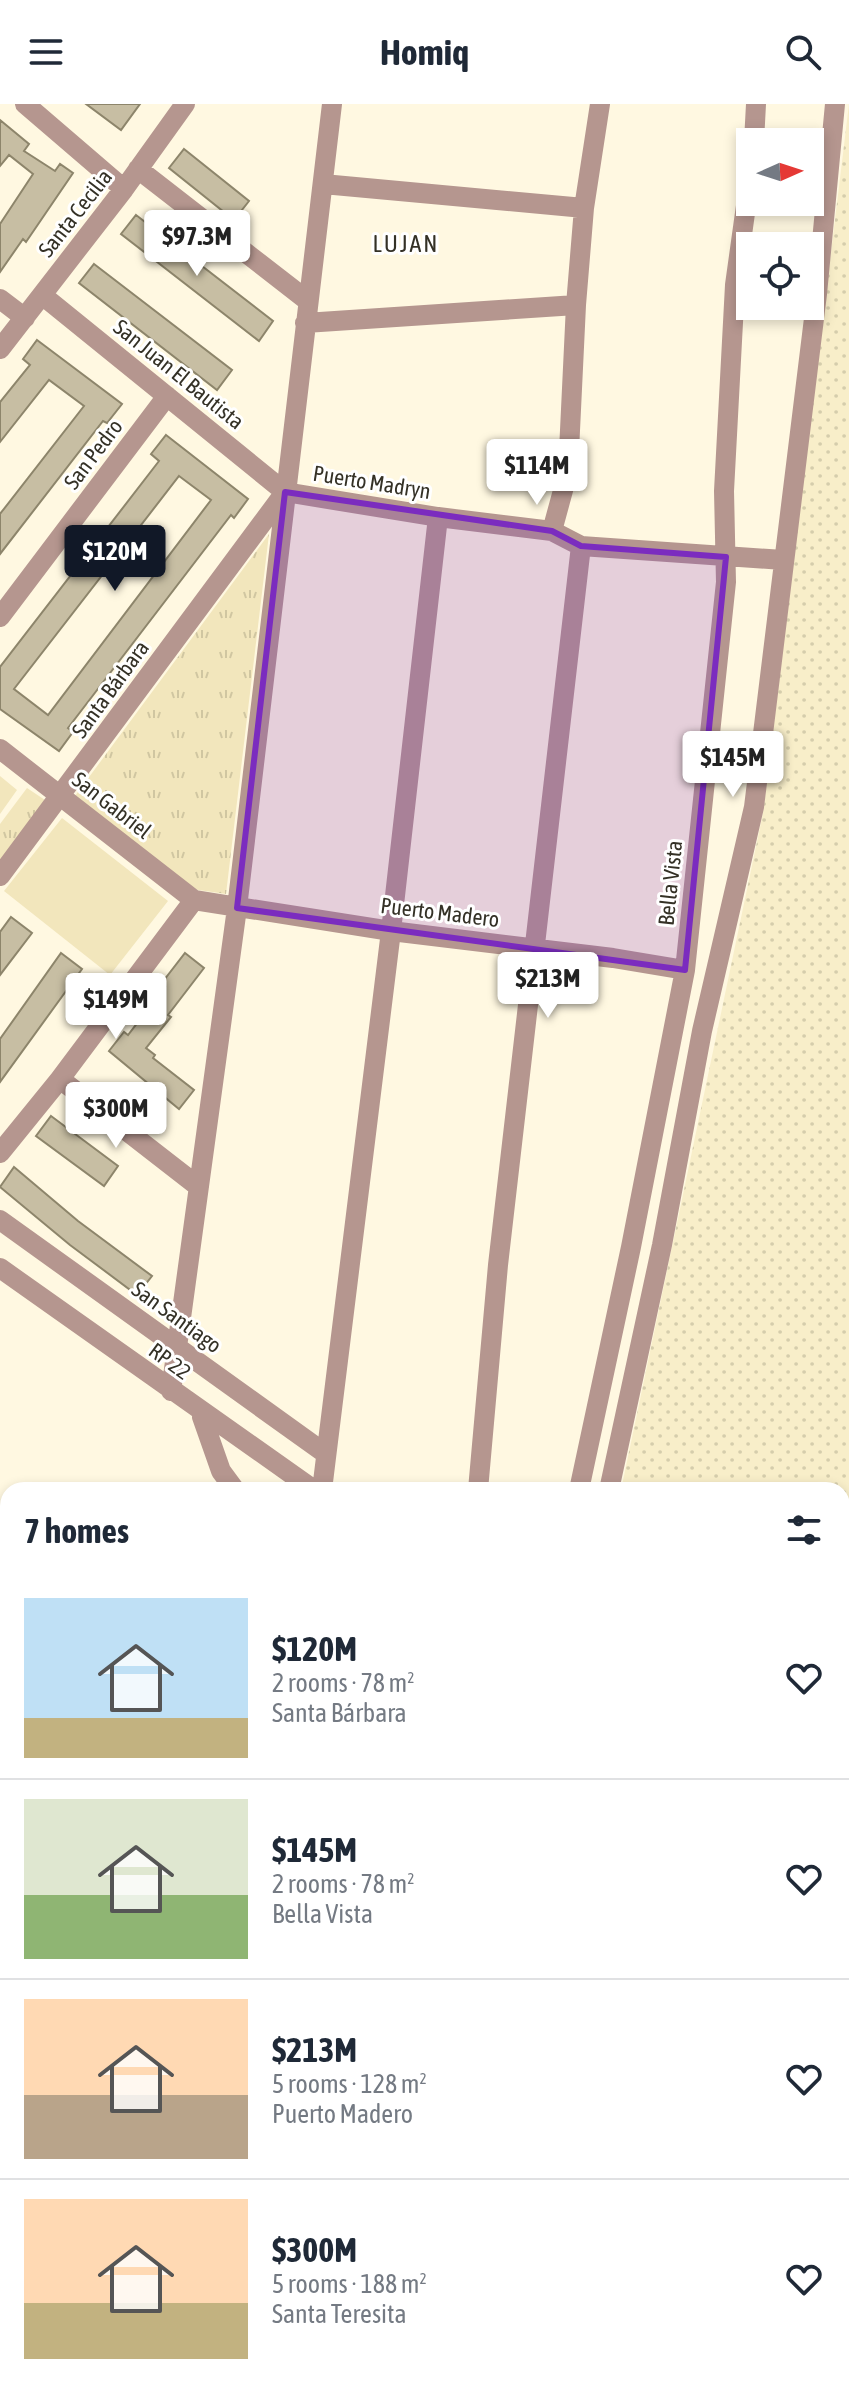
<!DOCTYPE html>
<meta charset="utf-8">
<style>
body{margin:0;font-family:"Asap Condensed",sans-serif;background:#f6f6f7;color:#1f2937;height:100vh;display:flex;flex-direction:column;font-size:30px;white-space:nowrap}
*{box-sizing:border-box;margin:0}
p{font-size:26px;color:#747a83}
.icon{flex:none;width:44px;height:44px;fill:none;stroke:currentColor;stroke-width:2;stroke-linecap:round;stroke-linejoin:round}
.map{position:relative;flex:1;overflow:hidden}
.drawer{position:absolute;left:0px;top:1378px;width:850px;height:912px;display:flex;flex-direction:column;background:#fff;border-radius:24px 24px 0 0;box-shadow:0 4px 12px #0003}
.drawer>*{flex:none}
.needle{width:52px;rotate:87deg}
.controls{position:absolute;left:736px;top:24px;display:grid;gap:16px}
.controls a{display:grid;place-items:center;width:88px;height:88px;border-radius:0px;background:#fff;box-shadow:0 4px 12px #0003;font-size:40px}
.price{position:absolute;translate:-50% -68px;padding:0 18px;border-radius:8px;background:#fff;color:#222;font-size:26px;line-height:52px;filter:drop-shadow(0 2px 4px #0008)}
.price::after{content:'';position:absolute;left:50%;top:48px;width:24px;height:18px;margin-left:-12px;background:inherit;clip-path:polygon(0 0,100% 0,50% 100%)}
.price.on{background:#111827;color:#fff}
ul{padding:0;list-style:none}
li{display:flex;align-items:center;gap:24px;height:200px;padding:0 24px}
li+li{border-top:2px solid #e0e1e3}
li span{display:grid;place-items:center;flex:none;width:224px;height:160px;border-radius:0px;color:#555}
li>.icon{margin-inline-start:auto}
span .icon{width:96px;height:96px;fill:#fffc;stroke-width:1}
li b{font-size:34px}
h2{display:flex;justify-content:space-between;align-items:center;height:96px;padding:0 24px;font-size:34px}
header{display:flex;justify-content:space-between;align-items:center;height:104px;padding:0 24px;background:#fff;font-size:36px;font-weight:700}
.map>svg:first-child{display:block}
</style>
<header><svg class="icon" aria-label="menu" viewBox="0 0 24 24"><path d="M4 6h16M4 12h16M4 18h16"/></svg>Homiq<svg class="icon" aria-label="search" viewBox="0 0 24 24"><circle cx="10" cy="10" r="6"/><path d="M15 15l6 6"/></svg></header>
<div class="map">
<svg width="849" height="2290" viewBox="0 0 849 2290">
<defs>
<pattern id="sand-dots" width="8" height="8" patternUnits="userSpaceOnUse" patternTransform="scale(2)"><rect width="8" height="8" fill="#f8eec9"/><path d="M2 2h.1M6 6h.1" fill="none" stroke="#d5cdac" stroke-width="1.8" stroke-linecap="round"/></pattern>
<pattern id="park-tufts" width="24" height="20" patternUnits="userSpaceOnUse" patternTransform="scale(2)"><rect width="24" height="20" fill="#f2e6bc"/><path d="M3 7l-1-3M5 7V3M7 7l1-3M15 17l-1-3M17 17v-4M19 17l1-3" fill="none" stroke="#d0c6a1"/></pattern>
<pattern id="water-ripples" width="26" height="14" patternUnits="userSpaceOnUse" patternTransform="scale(2)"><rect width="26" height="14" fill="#b9e7f7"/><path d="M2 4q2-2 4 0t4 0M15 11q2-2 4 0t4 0" fill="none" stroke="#a0c7d4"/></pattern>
</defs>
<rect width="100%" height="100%" fill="#fff8e1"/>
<path fill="#fcebd9" d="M269,2282H384V2290H270Z"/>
<path fill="#f2e6bc" d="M0,672L17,686L0,710Z
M62,714L168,797L110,871L4,787Z"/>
<path fill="url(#sand-dots)" d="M849,0V2290H467V2282H842V1386H621L763,709Z"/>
<path fill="url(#park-tufts)" d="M269,430L226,790L192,785L75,692Z
M27,684L51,700L0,767V720Z"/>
<path fill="url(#water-ripples)" d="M849,2018V2290H503L509,2282H842V2022Z"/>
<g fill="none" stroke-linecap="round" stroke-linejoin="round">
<path stroke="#b9e7f7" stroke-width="34" d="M842,2022L849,2018
M503,2290L509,2282"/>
</g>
<path fill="#c7bea3" stroke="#8d856b" stroke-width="2" fill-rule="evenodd" d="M86,0H140L121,26Z
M0,16L29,40L24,47L55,67L60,60L73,69L26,138L23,135L0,168V120L33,70L9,51L0,62Z
M184,45L249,97L234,116L169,64Z
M136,111L273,217L259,237L121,130Z
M94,160L232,266L217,286L79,179Z
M37,236L122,300L107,319L103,317L0,450V410L84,302L49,276L0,338V298L30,261L23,255Z
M166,331L248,395L234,414L231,411L68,624L73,628L59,647L0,605V563L159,357L151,350ZM179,372L211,396L48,611L14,585Z
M11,813L32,829L0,871V828Z
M61,849L82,865L0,978V935Z
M185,849L204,864L168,911L171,913L146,944L155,951L153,954L194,986L179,1005L109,947L124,928L128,931L165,883L161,880Z
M51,1012L118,1062L104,1082L36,1032Z
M14,1063L78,1117L152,1172L137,1191L70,1141L0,1083Z"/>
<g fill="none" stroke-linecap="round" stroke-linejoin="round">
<path stroke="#b5968f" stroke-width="20" d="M25,0L124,85
M754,38L756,0
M138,65L308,197
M323,80L584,104
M42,191L285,388L438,413L552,427L581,442L783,456
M0,195L25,214
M305,219L576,201
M0,245L124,85L185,0
M552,427L568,368L576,201L584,104L600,0
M0,513L167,292
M0,645L194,796L391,827L613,854L685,866
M0,772L283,391
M60,975L199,1083
M0,1049L60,975L194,796
M0,1116L326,1350
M0,1164L314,1386
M171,1287L237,804L332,0
M202,1313L221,1367L235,1386
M322,1386L391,827L438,413
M478,1386L498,1161L581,442
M579,1386L631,1143L685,866L726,478L724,387L735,181L750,73
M609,1386L662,1141L702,927L754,703L817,190L835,0
M0,1730H8
M842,1768L849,1773
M0,2131H8
M91,2282V2290
M252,2282V2290
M456,2290V2282"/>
</g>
<path fill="#7b2cbf" fill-opacity="0.2" stroke="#7b2cbf" stroke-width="6" stroke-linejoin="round" d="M285,388L552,427L581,442L726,453L685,866L237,804Z"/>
<g text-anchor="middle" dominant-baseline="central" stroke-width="6" stroke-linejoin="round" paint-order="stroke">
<g font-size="22" fill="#343126" stroke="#fff">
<text transform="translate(75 109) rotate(-52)">Santa Cecilia</text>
<text transform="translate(179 270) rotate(39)">San Juan El Bautista</text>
<text transform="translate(93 350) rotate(-53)">San Pedro</text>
<text transform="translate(372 378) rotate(9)">Puerto Madryn</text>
<text transform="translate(110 585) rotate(-54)">Santa Bárbara</text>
<text transform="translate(112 701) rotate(38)">San Gabriel</text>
<text transform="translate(670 779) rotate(-84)">Bella Vista</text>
<text transform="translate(440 808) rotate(7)">Puerto Madero</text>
<text transform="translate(177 1213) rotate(36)">San Santiago</text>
<text transform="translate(170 1257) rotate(36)">RP 22</text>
</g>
<g font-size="24" letter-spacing="2" fill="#343126" stroke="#fff">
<text x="406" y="139">LUJAN</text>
</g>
</g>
</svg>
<div class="controls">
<a><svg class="needle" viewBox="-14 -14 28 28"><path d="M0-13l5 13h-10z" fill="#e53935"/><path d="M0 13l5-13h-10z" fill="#747a83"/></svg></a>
<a><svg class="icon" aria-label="locate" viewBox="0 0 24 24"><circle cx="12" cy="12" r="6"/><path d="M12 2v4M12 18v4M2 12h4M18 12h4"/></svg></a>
</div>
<b class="price" style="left:197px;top:174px">$97.3M</b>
<b class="price" style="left:537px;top:403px">$114M</b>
<b class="price on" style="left:115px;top:489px">$120M</b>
<b class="price" style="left:733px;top:695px">$145M</b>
<b class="price" style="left:548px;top:916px">$213M</b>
<b class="price" style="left:116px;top:937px">$149M</b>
<b class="price" style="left:116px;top:1046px">$300M</b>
<section class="drawer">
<h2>7 homes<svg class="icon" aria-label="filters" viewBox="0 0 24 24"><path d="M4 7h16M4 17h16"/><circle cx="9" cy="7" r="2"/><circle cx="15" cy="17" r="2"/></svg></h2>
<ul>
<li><span style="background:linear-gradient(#bfe0f5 75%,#c2b280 0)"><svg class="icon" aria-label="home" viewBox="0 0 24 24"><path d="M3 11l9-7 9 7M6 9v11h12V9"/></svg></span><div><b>$120M</b><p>2 rooms · 78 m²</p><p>Santa Bárbara</p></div><svg class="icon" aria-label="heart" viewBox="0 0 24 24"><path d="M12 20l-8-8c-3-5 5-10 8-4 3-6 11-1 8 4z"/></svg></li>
<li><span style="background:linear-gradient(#dfe7d0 60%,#8fb573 0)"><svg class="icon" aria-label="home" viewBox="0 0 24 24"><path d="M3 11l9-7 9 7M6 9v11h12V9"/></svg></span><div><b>$145M</b><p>2 rooms · 78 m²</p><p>Bella Vista</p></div><svg class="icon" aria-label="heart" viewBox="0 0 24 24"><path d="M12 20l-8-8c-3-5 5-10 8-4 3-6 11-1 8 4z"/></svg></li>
<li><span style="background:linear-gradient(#ffd9b3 60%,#b9a48a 0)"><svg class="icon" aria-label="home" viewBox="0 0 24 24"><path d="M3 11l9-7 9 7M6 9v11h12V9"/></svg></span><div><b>$213M</b><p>5 rooms · 128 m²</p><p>Puerto Madero</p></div><svg class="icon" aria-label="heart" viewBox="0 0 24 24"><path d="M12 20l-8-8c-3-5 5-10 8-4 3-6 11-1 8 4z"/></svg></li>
<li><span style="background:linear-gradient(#ffd9b3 65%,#c2b280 0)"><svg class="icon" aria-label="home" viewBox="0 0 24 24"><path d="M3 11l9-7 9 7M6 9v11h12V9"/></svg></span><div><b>$300M</b><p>5 rooms · 188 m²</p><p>Santa Teresita</p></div><svg class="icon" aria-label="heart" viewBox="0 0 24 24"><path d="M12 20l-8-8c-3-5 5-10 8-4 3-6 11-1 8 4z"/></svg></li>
</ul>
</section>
</div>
